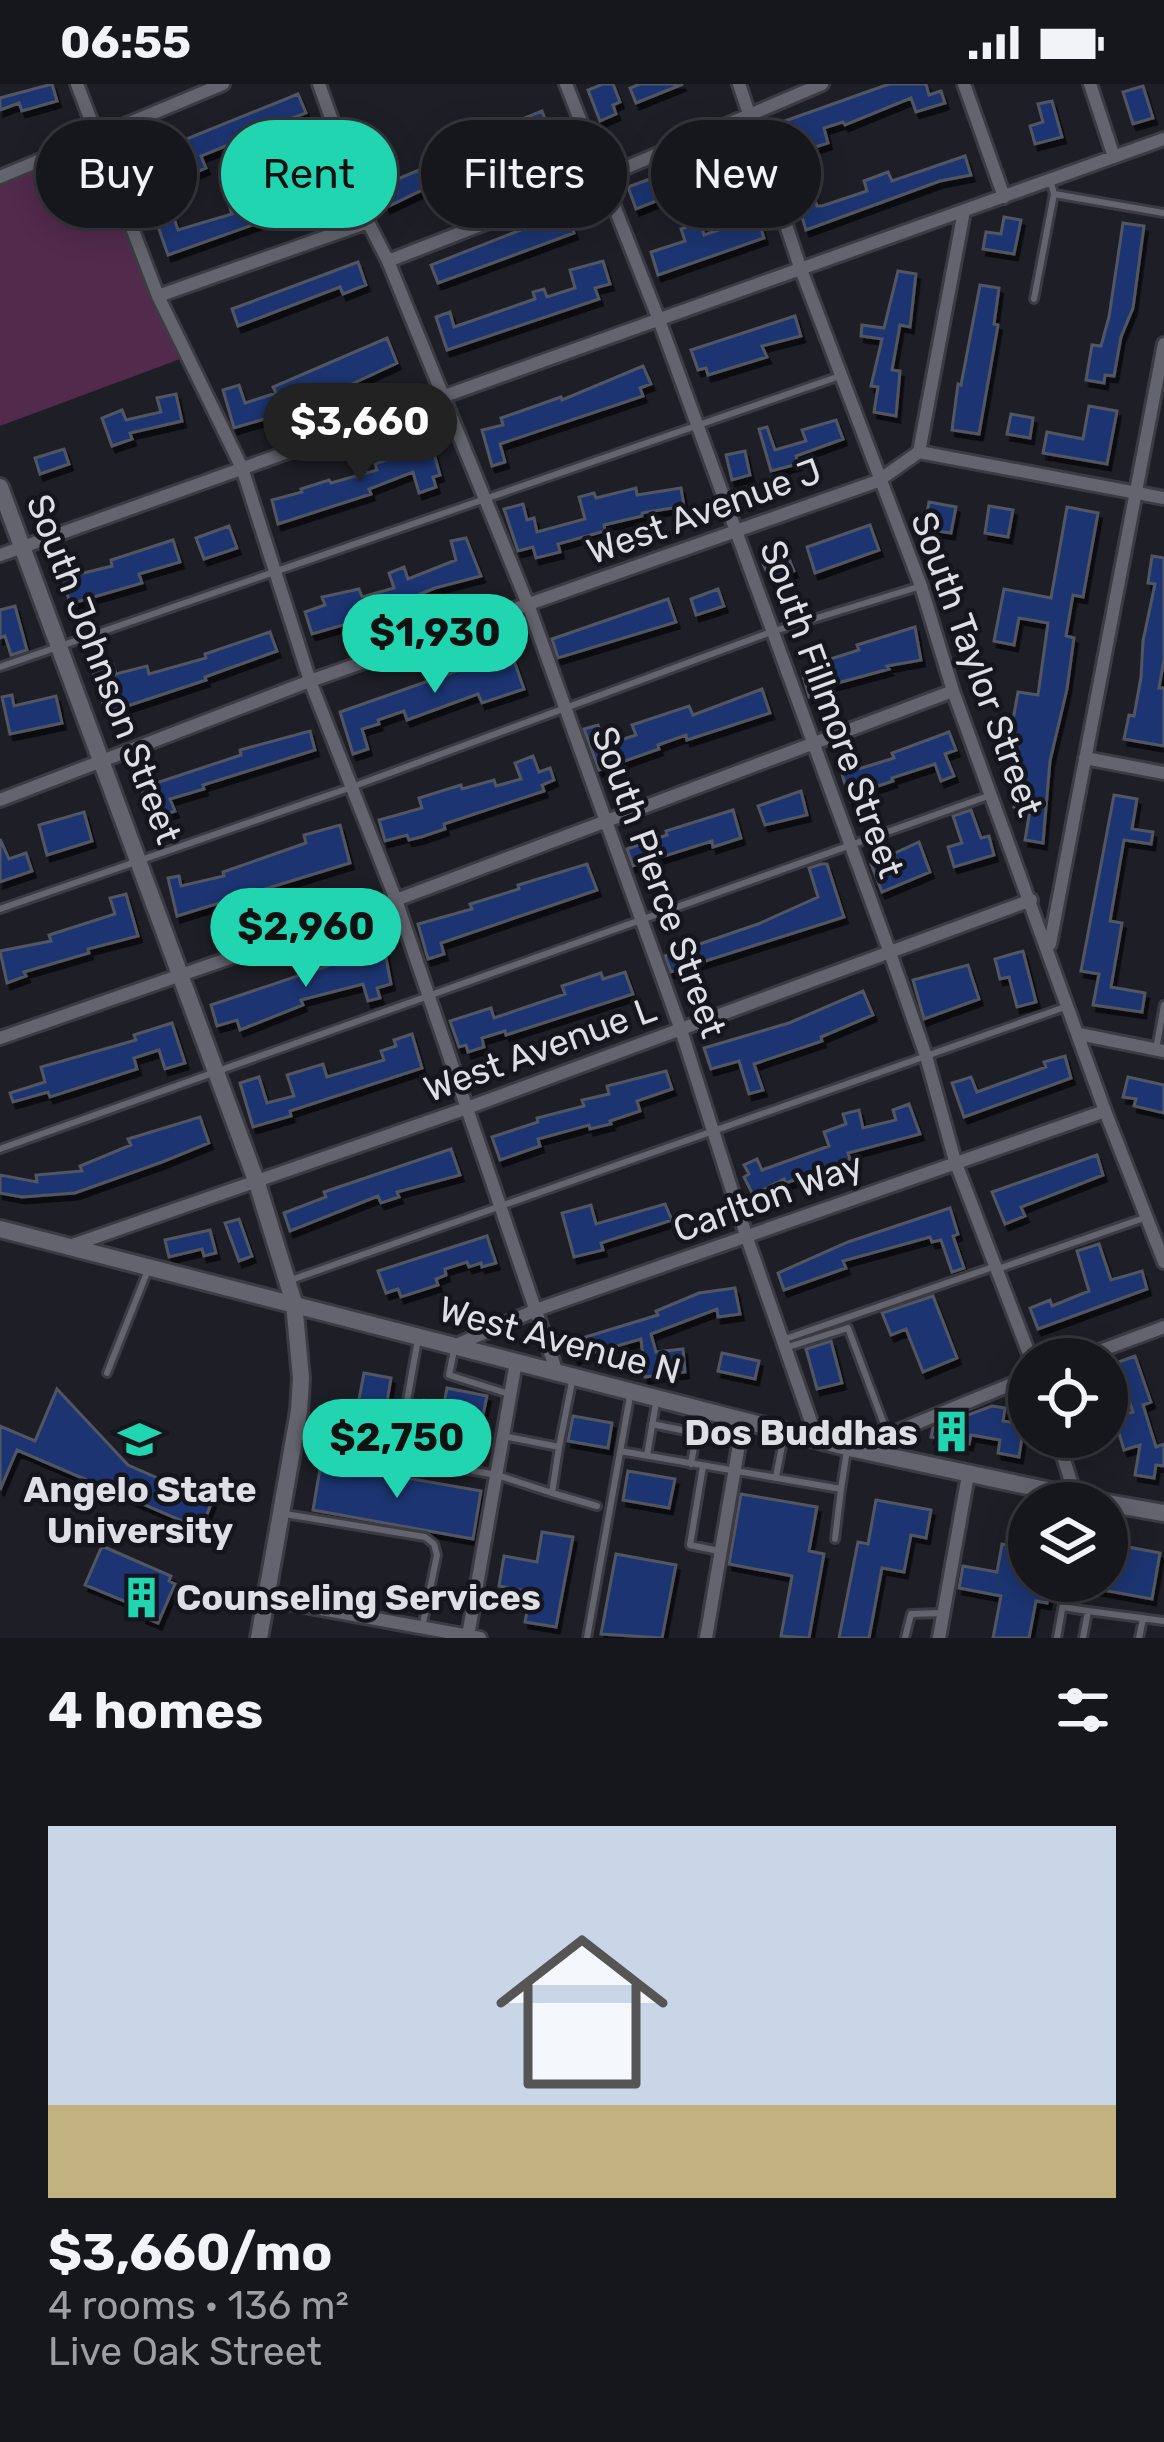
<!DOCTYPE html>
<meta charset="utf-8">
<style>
body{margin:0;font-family:Rubik,sans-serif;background:#1f1f26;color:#f1f3f6;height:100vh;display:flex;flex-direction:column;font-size:45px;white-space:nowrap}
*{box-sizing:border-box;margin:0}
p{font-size:39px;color:#9e9fa4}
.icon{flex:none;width:66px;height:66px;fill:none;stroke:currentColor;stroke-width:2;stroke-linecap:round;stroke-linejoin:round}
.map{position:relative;height:1554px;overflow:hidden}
.details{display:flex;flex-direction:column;background:#16161d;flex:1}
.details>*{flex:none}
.banner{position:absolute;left:36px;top:36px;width:1092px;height:108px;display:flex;gap:24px}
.fabs{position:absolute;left:1008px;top:1254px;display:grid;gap:24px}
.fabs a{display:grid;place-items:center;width:120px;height:120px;border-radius:50%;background:#16161d;box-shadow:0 6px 30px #0003,0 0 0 3px #35353b;font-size:60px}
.price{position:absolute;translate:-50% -102px;padding:0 27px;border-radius:42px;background:#21d5b0;color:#111;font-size:39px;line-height:78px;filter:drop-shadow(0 3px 6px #0008)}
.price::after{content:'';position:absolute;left:50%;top:72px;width:36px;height:27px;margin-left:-18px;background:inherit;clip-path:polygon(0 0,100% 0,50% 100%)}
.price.active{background:#222;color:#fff}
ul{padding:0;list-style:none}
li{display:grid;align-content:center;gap:24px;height:636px;padding:0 48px}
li+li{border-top:3px solid #35353b}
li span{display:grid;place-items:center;height:372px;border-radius:0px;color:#555}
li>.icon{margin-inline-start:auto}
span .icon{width:216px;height:216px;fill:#fffc;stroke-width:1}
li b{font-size:51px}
h2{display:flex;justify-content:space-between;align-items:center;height:144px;padding:0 48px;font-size:51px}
.tag{padding:0 42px;border-radius:54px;background:#16161d;box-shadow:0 6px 30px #0003,0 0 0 3px #35353b;font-size:42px;line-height:108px}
.tag.active{background:#21d5b0;color:#111}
.status{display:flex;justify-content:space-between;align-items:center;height:84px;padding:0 60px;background:#16161d;direction:ltr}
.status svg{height:33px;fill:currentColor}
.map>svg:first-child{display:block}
</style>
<div class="status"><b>06:55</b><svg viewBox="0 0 49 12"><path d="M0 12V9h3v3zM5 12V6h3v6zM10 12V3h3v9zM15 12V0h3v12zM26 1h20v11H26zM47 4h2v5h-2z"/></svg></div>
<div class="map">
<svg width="1164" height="1554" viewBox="0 0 1164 1554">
<defs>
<filter id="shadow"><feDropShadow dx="3.5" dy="6" stdDeviation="0" flood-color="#0009"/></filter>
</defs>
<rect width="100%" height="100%" fill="#1e1e27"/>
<path fill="#522a4c" d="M93,60L183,274L0,342V99Z"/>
<path fill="#1d3572" stroke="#515660" stroke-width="3" filter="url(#shadow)" d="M52,0L57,17L22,27L19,19L0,26V14Z
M603,0H613L620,18L613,21L616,30L600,37L588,6Z
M640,0H683L636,19L630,4Z
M889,0H926L929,11L941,7L945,19L916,28L911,14L845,41L843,38L824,44L828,59L812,64L809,54L775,64L768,43Z
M1143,2L1153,34L1133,40L1123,8Z
M298,10L306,29L263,45L268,56L248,65L243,55L201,72L206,84L185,93L179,79L158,87L167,109L150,116L143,98L136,101L127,79Z
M1052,17L1062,53L1035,60L1030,42L1043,38L1038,20Z
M542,27L552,53L462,87L387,123L371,88L385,81L393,97L510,48L507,41Z
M726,64L733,85L705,95L698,74Z
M319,69L334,113L284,129L282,124L259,132L261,138L168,171L156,137L173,131L178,146L232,130L230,124L301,100L293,78Z
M965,72L971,91L940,97L806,146L795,111L812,106L817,122H822L867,107L864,97L888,88L892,97Z
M661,91L669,112L636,125L628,103Z
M748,102L764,154L658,191L651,168L685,157L681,145L700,138L704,151L727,143L725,138L740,132L732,108Z
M567,128L574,149L438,199L431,181Z
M1004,133L1021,136L1014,170L983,165L986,148L1001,150Z
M1123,139L1144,142L1133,224L1121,253L1114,292L1105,291L1104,299L1086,296L1092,261L1101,262L1109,233Z
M603,177L610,200L595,204L599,215L447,266L436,233L450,228L454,243L535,215L533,208L544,205L547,213L575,204L570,186Z
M358,178L366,201L343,210L340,203L238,242L232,225Z
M898,187L916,190L910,243L900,241L892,286L900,287L896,332L874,328L878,303L871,302L882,255L861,252L862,241L884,244Z
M980,201L999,204L994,240L998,241L979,350L952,346L958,300L961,301Z
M795,232L801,252L762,262L767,273L708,291L706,284L698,286L691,266Z
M387,254L397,279L326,312L323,304L275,323L278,331L234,344L223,306L239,301L245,319L276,309L273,303Z
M643,282L651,300L640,304L643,312L500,360L505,378L492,382L482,346L503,341L501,334L561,313L562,316Z
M176,310L182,337L130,349L132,355L112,362L102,334L122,326L126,336L161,328L157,314Z
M1089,322L1117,327L1107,380L1043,369L1047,348L1083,355Z
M1011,330L1033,334L1030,354L1007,350Z
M836,336L843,355L796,372L798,380L771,387L759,345L767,343L775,366L806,357L802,346Z
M431,359L440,391L433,393L436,403L419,409L413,388L369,405L371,410L278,440L272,416L302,408L301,405L329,396L331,399L377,386L375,380Z
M64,365L69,380L40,390L35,374Z
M745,367L750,391L732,396L726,371Z
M636,404L637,411L681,404L684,422L642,429V432L604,441L605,447L558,460L560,468L536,474L533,463L518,467L504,425L523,420L527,436L534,434L537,448L585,435L579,413L594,409L596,414Z
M929,418L956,423L951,449L924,445Z
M989,422L1013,426L1008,453L985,449Z
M1067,423L1098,429L1083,513L1073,511L1066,552L1074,554L1067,605L1050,677L1043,759L1025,756L1030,726L1014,723L1019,694L1010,692L1016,659L1009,658L1018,608L1038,611L1048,539L1019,534L1014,561L994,557L1004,505L1051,514Z
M870,441L879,466L815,489L807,463Z
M229,442L237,464L204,475L196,454Z
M466,454L481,492L435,504L393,521L395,526L312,550L305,528L325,521L322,513L359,505L362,513L394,504L389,489L404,483L408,495L456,476L451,457Z
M173,456L180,478L139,490L142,499L70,520L63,494L112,482L111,476Z
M787,470L794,487L771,497L763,480Z
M1152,472L1164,474V576L1159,604H1164V662L1124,655L1129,631L1134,632L1141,593L1143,557L1155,500L1148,499Z
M718,505L724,522L696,531L691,515Z
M668,515L676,538L558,574L552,555Z
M15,522L27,566L11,571L5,552L0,554V526Z
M915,543L921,576L887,582L889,585L823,603L825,609L809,613L802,588L831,581L830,575L859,566L857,561Z
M270,548L277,567L205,593L206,596L106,629L93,588L113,581L116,590L147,582L149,590L206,574L205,570Z
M511,568L524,605L482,619L478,610L407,636L404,627L378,636L379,640L362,645L368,665L353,670L340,628Z
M762,605L770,629L687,656L686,651L658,661L659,665L599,686L584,645L598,641L605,661L636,651L632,641L689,622L693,631Z
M12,611L14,622L56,612L62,639L10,650L2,613Z
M310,647L315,666L203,701L204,705L170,715L175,727L152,735L141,704L241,671L240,666Z
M949,648L956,666L945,670L954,692L941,697L935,680L892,694L893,697L869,705L871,711L850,717L842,690L894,674L892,669Z
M533,672L539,688L550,684L554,696L542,701L544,707L444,740L445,745L421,753L409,756L407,751L385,757L379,736L422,724L419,714L461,701L462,705L494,696L496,702L521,695L515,679Z
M801,707L807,731L765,741L758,722Z
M1114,711L1137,715L1132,745L1153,748L1151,760L1124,756L1110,837L1122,839L1111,903L1145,909L1142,928L1093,921L1099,890L1081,887Z
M733,726L741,754L713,763L712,757L633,782L627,765L667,751L666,747Z
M971,726L981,754L989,752L994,771L954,783L948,763L962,759L953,732Z
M84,728L92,757L47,771L39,741Z
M340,741L350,779L177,832L168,794L179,792L181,802L224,792L223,788L306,759L304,751Z
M0,755L9,775L26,769L32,787L0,798Z
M919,758L930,788L882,808L871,780Z
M587,780L597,806L441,859L444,870L428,875L418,840L472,825L470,820L519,805L518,801Z
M821,780H827L844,833L671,888L665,872L758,840L818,813L809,784Z
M126,810L138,852L88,865L89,869L24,888L26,892L7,899L0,867L51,857L49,851L115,830L110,814Z
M384,863L391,900L377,904L380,914L368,917L363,900L301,916L303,921L240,946L237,936L217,942L211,921Z
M1023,867L1036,918L1017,923L1009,893L1000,895L995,875Z
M968,881L979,915L924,935L913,896Z
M625,888L633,910L506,951L505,947L482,954L484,963L468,968L466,961L459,963L450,937L491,924L494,934L565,910L562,902L601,889L603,895Z
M863,907L873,931L821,953L822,957L754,980L763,1006L749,1010L739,977L711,985L704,964L789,939Z
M172,939L185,979L165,985L159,966L134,974L137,985L50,1013L48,1008L13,1018L10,1009L45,998L41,983L136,956L134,951Z
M412,950L422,984L290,1027L291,1032L253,1043L240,999L259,993L267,1019L294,1012L287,991L323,980L327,993L384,976L381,967L396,962L394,956Z
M1065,972L1071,994L964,1033L952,999L971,993L977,1008L1046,983L1044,978Z
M666,987L672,1005L637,1017L640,1027L610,1037L611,1040L590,1045L589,1041L538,1055L540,1062L500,1076L492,1053L538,1038L537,1034L584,1022L582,1016L609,1010L607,1002Z
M1128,993L1164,1001V1029L1134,1022L1136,1015L1123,1013Z
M909,1020L920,1050L848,1069L850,1075L786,1099L784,1095L753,1111L744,1093L749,1090L744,1081L757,1075L762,1086L829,1062L824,1048L846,1040L843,1030L859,1026L863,1044L896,1036L893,1026Z
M200,1033L209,1059L162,1078L75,1109L22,1113L0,1109V1091L37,1098L36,1091L82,1087L80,1082L131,1061L128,1055Z
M451,1065L460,1091L397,1108L399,1113L381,1119L378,1112L290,1147L284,1129L326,1113L324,1108Z
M1097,1071L1103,1091L1021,1123L1025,1132L1005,1140L992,1108Z
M665,1120L672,1136L601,1159L603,1166L574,1173L562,1129L591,1121L596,1140Z
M950,1124L958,1150L953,1152L964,1184L952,1188L941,1156L932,1158L930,1153L843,1177L846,1184L784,1206L778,1189L848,1158Z
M239,1135L252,1172L239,1177L225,1139Z
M210,1146L216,1169L204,1172L202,1165L169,1173L165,1156Z
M487,1152L496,1179L482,1183L481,1179L469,1183L467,1178L445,1185L446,1191L436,1195L438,1201L401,1213L398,1205L386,1209L378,1187Z
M1099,1160L1111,1196L1142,1187L1147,1205L1038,1245L1030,1224L1050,1216L1052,1222L1089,1207L1077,1167Z
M735,1204L740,1230L718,1233L717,1225L651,1250L656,1268L683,1265L685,1288L645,1293L641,1255L575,1274L569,1258L658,1231L656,1227L699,1209Z
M933,1212L957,1274L923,1288L906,1245L891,1251L882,1229Z
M831,1257L842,1299L817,1305L806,1265Z
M722,1269L759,1277L755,1295L718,1287Z
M1135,1272L1151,1318L1143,1321L1156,1363L1164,1360V1382L1156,1381L1154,1394L1135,1391L1140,1361L1124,1366L1114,1333L1133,1328L1116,1279Z
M364,1289L391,1294L382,1347L354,1342Z
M447,1304L487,1312L479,1350L466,1348L461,1374L415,1365L424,1316L444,1320Z
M57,1305L128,1381L212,1418L201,1445L17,1366L0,1406V1342L35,1357Z
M992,1322L1005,1324L1003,1337L1024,1340L1019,1373L998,1369L1000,1356L971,1351L969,1360L931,1353L933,1344Z
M573,1332L612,1339L608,1364L568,1357Z
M321,1379L481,1407L473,1455L313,1426Z
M628,1387L675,1395L669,1424L623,1416Z
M741,1410L817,1423L809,1467L824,1470L809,1554L781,1552L792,1492L729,1480Z
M876,1416L931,1426L926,1454L911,1451L904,1488L882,1484L869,1554H839L858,1458L868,1460Z
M1024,1430H1029V1497L1051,1498L1047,1519L1036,1517L1029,1554H993L1001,1512L959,1504L963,1482L997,1488L1002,1460L1017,1463Z
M542,1448L573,1453L556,1543L525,1538L531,1508L499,1502L504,1472L537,1478Z
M1107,1459L1160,1469L1152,1515L1086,1503V1497H1107Z
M102,1462L171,1492L169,1497L175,1500L158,1539L143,1533L146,1526L85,1501Z
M616,1470L676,1481L662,1554L601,1550Z"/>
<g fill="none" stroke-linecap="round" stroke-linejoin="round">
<defs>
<path id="lane" d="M1051,99L1054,110L1164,129
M1034,215L1054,110
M0,583L840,292
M0,825L352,703L771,548L921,502
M1156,965L1164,921
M0,1065L988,712
M998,1185L1144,1134
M291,1196L1065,923
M418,1255L397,1373L497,1391L552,1409L559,1363
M785,1255L993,1183
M788,1263L848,1244L888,1351
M454,1266L449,1291L509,1310
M107,1289L148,1186
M652,1340L696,1349
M503,1352L559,1363L573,1293
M334,1361L396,1373
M620,1367L841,1405L847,1366
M647,1371L656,1319
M691,1380L700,1329
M703,1382L690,1461L719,1467
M776,1393L784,1351
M552,1409L597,1422
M285,1430L425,1453L434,1460L437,1471L422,1544
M835,1455L841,1405
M1063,1523L1088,1527
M587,1554L630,1312
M905,1554L911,1530L943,1529
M1057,1554L1067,1497
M1083,1554L1088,1527L1164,1537
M1139,1554L1143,1535"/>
<path id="street" d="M77,0L158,212L242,384L310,597L396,816L557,1289
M319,0L368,138L388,177L529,523L681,946L747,1154L817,1355
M566,0L659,236L890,869L926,972L955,1077L1031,1275
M739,0L800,183L921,502L953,607L1105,1027L1164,1178
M964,0L1004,113
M1090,0L1114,73
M0,93L223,0
M388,177L604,93L822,0
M158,212L368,138
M919,368L964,127
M0,471L1164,55
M1085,674L1164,689
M0,716L310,597L878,397L919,368L1164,414
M1050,860L1164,260
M1079,950L1164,967
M0,954L396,816L953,607
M67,1163L467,1024L1031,816
M454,1262L536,1226L1105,1027
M1078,1275L1164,1243
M1057,1353L1076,1414
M854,1365L1029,1293
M266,1515L480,1554
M468,1552L516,1278
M706,1554L743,1337
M939,1554L968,1391"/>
<path id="secondary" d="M0,403L257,1099L294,1219L301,1294L299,1327L259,1554
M0,1145L854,1365L1107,1419
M1107,1419L1164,1429"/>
</defs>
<use href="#lane" stroke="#3c3b43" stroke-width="12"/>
<use href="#street" stroke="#3c3b43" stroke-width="18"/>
<use href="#secondary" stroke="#3c3b43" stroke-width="22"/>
<use href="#lane" stroke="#64646f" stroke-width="6"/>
<use href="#street" stroke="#64646f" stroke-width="12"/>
<use href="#secondary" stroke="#64646f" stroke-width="16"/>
</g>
<defs>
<symbol id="building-bare" viewBox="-9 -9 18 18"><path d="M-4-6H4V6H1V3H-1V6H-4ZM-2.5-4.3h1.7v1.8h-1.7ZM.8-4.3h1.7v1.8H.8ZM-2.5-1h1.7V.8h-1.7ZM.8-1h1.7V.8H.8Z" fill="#21d5b0" stroke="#15151e" stroke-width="2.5" paint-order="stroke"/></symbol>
<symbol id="university-bare" viewBox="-9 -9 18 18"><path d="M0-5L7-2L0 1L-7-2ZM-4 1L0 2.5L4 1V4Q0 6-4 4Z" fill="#21d5b0" stroke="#15151e" stroke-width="2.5" paint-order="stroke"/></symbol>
</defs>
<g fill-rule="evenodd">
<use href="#building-bare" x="922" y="1318" width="59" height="59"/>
<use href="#university-bare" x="110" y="1326" width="59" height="59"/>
<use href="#building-bare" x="112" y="1484" width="59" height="59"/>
</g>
<g text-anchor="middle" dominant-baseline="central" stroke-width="9" stroke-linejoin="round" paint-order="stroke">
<g font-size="36" fill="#dedee5" stroke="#15151e">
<text transform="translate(704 427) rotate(-20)">West Avenue J</text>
<text transform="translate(977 580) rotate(70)">South Taylor Street</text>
<text transform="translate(104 585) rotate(69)">South Johnson Street</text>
<text transform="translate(832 625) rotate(70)">South Fillmore Street</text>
<text transform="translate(659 798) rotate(70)">South Pierce Street</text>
<text transform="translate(540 965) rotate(-20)">West Avenue L</text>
<text transform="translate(768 1113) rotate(-20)">Carlton Way</text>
<text transform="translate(560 1256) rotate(15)">West Avenue N</text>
</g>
<g font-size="36" font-weight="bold" fill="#dedee5" stroke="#15151e" text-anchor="end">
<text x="918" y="1348">Dos Buddhas</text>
<text x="140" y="1405" text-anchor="middle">Angelo State<tspan x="140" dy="41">University</tspan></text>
<text x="176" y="1513" text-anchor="start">Counseling Services</text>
</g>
</g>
</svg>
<div class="fabs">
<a><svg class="icon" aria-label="locate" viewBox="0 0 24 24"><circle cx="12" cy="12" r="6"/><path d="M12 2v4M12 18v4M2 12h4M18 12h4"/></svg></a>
<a><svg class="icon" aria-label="layers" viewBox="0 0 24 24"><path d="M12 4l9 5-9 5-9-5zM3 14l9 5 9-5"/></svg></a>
</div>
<b class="price active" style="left:360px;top:401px">$3,660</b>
<b class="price" style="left:435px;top:612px">$1,930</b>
<b class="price" style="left:306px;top:906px">$2,960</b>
<b class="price" style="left:397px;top:1417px">$2,750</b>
<div class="banner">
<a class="tag">Buy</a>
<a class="tag active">Rent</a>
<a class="tag">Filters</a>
<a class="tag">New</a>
</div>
</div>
<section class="details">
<h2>4 homes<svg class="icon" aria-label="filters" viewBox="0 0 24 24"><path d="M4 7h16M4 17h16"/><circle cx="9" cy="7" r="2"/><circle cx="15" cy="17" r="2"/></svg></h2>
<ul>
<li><span style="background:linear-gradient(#c9d6e8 75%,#c2b280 0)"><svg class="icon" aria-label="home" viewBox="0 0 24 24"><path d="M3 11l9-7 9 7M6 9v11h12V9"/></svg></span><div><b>$3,660/mo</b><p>4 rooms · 136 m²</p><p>Live Oak Street</p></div></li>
</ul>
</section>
